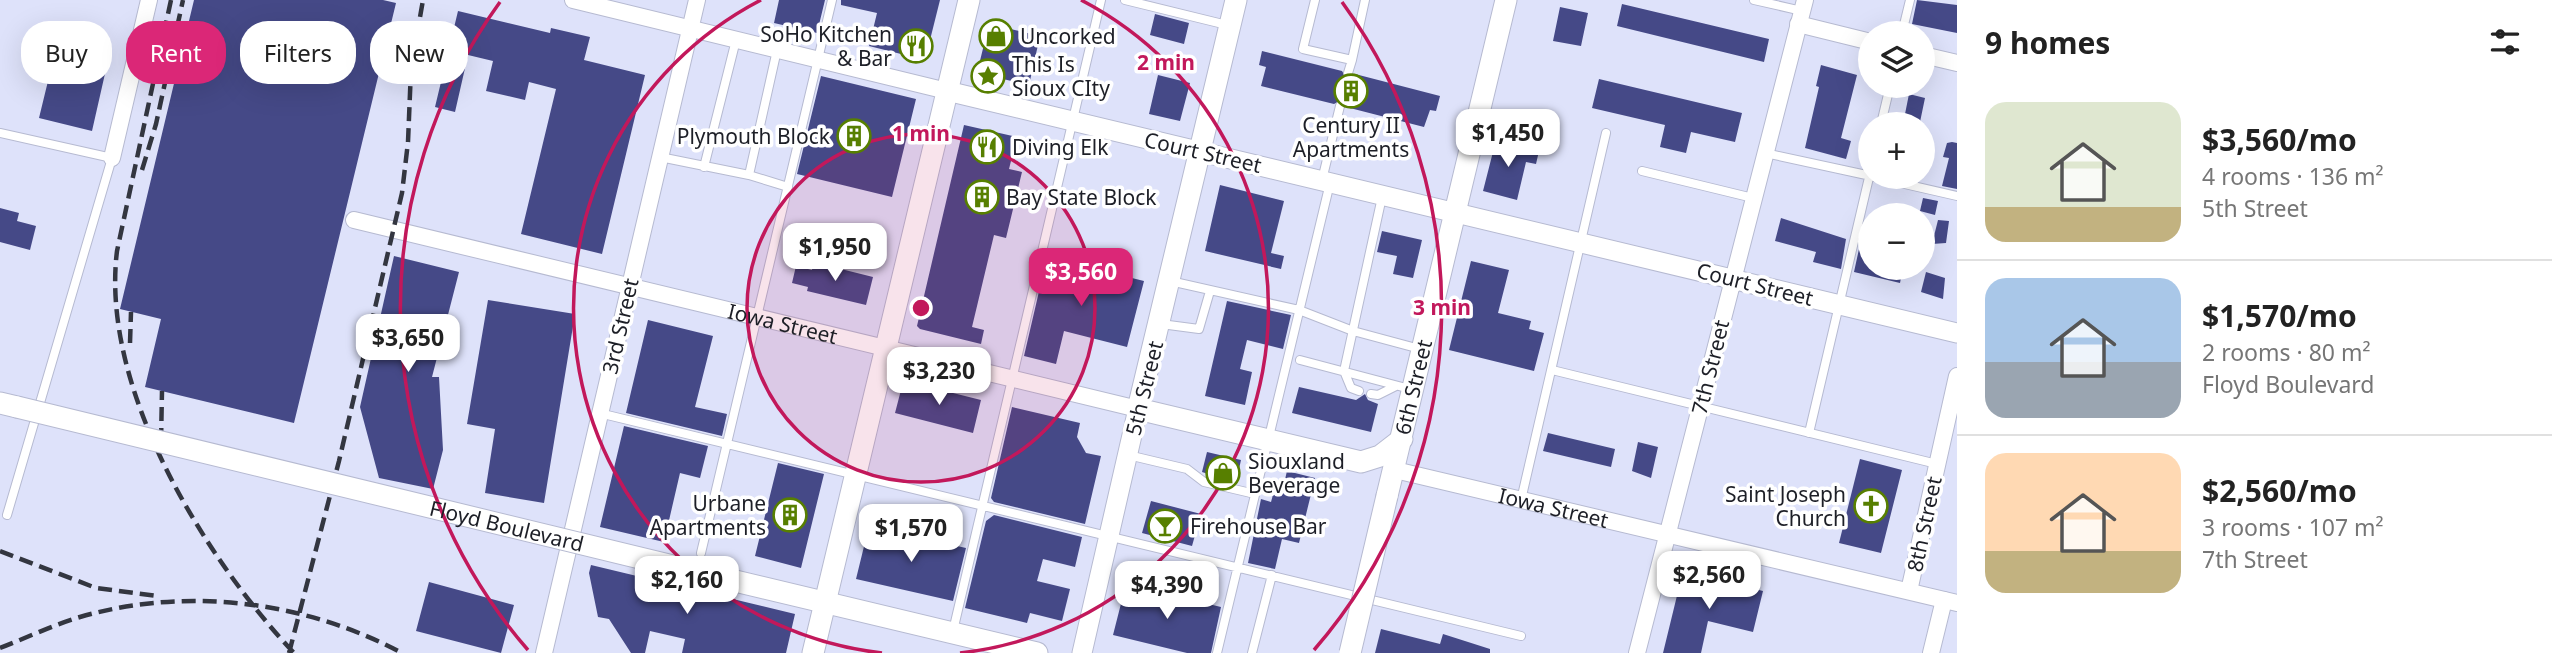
<!DOCTYPE html>
<meta charset="utf-8">
<style>
body{margin:0;font-family:"Noto Sans",sans-serif;background:#f6f6f6;color:#222;height:100vh;display:flex;flex-direction:column;font-size:26px;white-space:nowrap}
*{box-sizing:border-box;margin:0}
p{font-size:23px;color:#767676}
.icon{flex:none;width:38px;height:38px;fill:none;stroke:currentColor;stroke-width:2;stroke-linecap:round;stroke-linejoin:round}
.map{position:relative;flex:1;overflow:hidden}
.panel{display:flex;flex-direction:column;background:#fff;width:595px}
.panel>*{flex:none}
.hud{position:absolute;left:21px;top:21px;width:665px;height:63px;display:flex;gap:14px}
.fabs{position:absolute;left:1858px;top:21px;display:grid;gap:14px}
.fabs a{display:grid;place-items:center;width:77px;height:77px;border-radius:50%;background:#fff;box-shadow:0 7px 28px #0002;font-size:35px}
.price{position:absolute;translate:-50% -60px;padding:0 16px;border-radius:14px;background:#fff;color:#222;font-size:23px;line-height:46px;filter:drop-shadow(0 2px 4px #0008)}
.price::after{content:'';position:absolute;left:50%;top:42px;width:21px;height:16px;margin-left:-10px;background:inherit;clip-path:polygon(0 0,100% 0,50% 100%)}
.price.selected{background:#db2777;color:#fff}
ul{padding:0;list-style:none}
li{display:flex;align-items:center;gap:21px;height:175px;padding:0 28px}
li+li{border-top:2px solid #e0e0e0}
li span{display:grid;place-items:center;flex:none;width:196px;height:140px;border-radius:21px;color:#555}
li>.icon{margin-inline-start:auto}
span .icon{width:84px;height:84px;fill:#fffc;stroke-width:1}
li b{font-size:30px}
h2{display:flex;justify-content:space-between;align-items:center;height:84px;padding:0 28px;font-size:30px}
.pill{padding:0 24px;border-radius:28px;background:#fff;box-shadow:0 7px 28px #0002;font-size:24px;line-height:63px}
.pill.selected{background:#db2777;color:#fff}
main{display:flex;flex:1;min-height:0}
.map>svg:first-child{display:block}
</style>
<main>
<div class="map">
<svg width="1957" height="653" viewBox="0 0 1957 653">
<rect width="100%" height="100%" fill="#dee2fa"/>
<path fill="#454987" d="M194,0H383L396,3L294,423L145,387L161,319L120,309Z
M779,0H825L817,33L774,23Z
M841,0H940L925,60L869,46L877,13L841,5Z
M1917,0L1957,5V33L1912,24Z
M1622,4L1769,39L1764,62L1617,26Z
M1560,7L1588,13L1581,46L1553,41Z
M458,11L550,33L551,28L590,37L584,60L645,75L602,254L521,234L556,89L529,82L525,100L486,91L493,61L468,55L455,112L435,107Z
M1155,14L1189,23L1184,44L1150,35Z
M989,24L1040,36L1029,85L977,73Z
M57,44L109,56L92,131L39,118Z
M1262,51L1342,71L1347,79L1355,74L1440,96L1436,111L1430,110L1424,127L1346,107L1342,100L1334,104L1261,86L1266,67L1259,65Z
M1821,65L1857,75L1841,138L1851,141L1846,159L1805,148L1819,87L1816,86Z
M1158,75L1190,83L1180,121L1149,114Z
M821,76L916,99L892,197L797,174Z
M1599,79L1742,113L1735,142L1691,132L1686,153L1660,147L1665,125L1592,108Z
M1909,94L1925,98L1920,122L1904,119Z
M964,125L1017,137L1009,169L1022,172L1006,238L994,235L972,327L984,330L981,344L920,329L917,326Z
M1496,140L1539,151L1536,164L1526,162L1517,200L1483,191Z
M1952,142L1957,143V189L1942,186L1949,158L1943,157L1947,143Z
M1220,185L1284,201L1271,253L1284,256L1281,269L1205,251Z
M1923,198L1938,201L1935,215L1920,211Z
M0,208L19,213L17,221L36,226L30,250L0,242Z
M1781,218L1846,239L1841,269L1813,262L1816,252L1775,241Z
M1938,220L1949,221L1946,243L1932,244Z
M1382,231L1422,240L1413,278L1393,274L1397,256L1377,252Z
M1859,249L1871,252V268H1903L1900,283L1854,272Z
M394,256L459,272L432,377H439L443,450L433,489L379,478L360,407Z
M1047,257L1144,281L1127,347L1064,331L1056,364L1024,356Z
M1471,261L1509,270L1498,313L1531,321L1529,329L1544,333L1534,371L1449,350Z
M813,262L873,277L866,305L807,291L808,287L792,283L796,266L812,270Z
M1926,272L1945,278L1943,299L1921,292Z
M488,300L575,314L544,503L485,493L495,429L467,424Z
M1227,301L1291,315L1283,349L1247,340L1240,369L1252,372L1245,405L1205,396Z
M648,320L713,336L695,407L727,414L722,436L626,413Z
M913,383L981,400L973,433L895,413L901,390Z
M1299,387L1356,400L1365,394L1368,400L1378,404L1371,432L1292,413Z
M1012,407L1080,423L1077,437L1086,453L1101,456L1085,524L994,502L991,498Z
M624,426L708,446L700,478L680,473L664,542L600,527Z
M1548,433L1615,449L1611,467L1543,451Z
M1638,442L1658,447L1651,478L1632,471Z
M1207,452L1241,460L1236,483L1202,472Z
M1860,459L1902,470L1881,553L1839,543Z
M778,463L824,474L801,568L755,556Z
M1287,471L1315,478L1299,543L1282,539L1275,569L1248,563L1261,499L1271,502L1274,491L1282,492Z
M1151,501L1201,514L1192,546L1142,533Z
M994,515L1082,537L1075,567L1043,559L1037,581L1070,589L1062,621L1030,613L1027,623L965,608L986,521Z
M869,526L966,548L953,601L856,579Z
M591,565L795,614L786,653H682L685,639L650,631L645,653H631L609,619L598,617L589,573Z
M1683,571L1763,591L1753,632L1708,621L1701,653H1663Z
M429,582L514,605L501,653L416,631Z
M1126,584L1221,607L1211,653H1187L1113,635Z
M1381,629L1440,644L1443,634L1490,649V653H1375Z"/>
<g fill="none" stroke-linecap="round" stroke-linejoin="round">
<defs>
<path id="service" d="M1125,0L1227,25
M1315,0L1303,49L1352,60L1365,0
M1754,0L1802,11
M1902,33L1910,0
M777,50L749,175L788,187
M1348,73L1352,60
M1881,124L1890,86
M0,133L112,158L7,515
M1765,153L1871,176
M660,157L749,175
M704,167L736,40
M1642,171L1753,198
M1874,177L1957,196
M1322,180L1340,106
M1170,281L1299,310L1353,331L1420,349
M1161,324L1199,329L1210,291
M1300,360L1410,389
M1552,370L1937,464
M1359,391L1351,388L1344,371L1382,197
M1371,394L1378,395L1396,386
M599,413L1521,636
M1809,433L1871,169
M1128,455L1187,469L1204,482L1255,494
M1521,500L1606,133
M701,553L832,0
M953,631L1101,0
M1217,653L1330,183
M1252,653L1272,575"/>
<g id="minor">
<path d="M573,0L947,91"/>
<path d="M1798,24L1871,42"/>
<path d="M1923,55L1957,63"/>
<path d="M112,158L149,0"/>
<path id="s1" d="M354,220L1138,409"/>
<path id="s2" d="M1395,470L1957,603"/>
<path d="M1909,591L1957,376"/>
<path d="M544,653L697,0"/>
<path d="M1637,653L1805,0"/>
<path d="M1931,653L1944,600"/>
</g>
<path id="tertiary" d="M947,91L1957,333
M1082,653L1138,409"/>
<g id="secondary">
<path d="M1236,0L1138,409L1361,462L1380,456L1402,439"/>
<path d="M0,403L17,407"/>
<path id="s3" d="M1387,496L1506,0"/>
<path d="M710,575L1037,653"/>
<path d="M813,653L969,0"/>
</g>
</defs>
<use href="#service" stroke="#b6bad1" stroke-width="10"/>
<use href="#minor" stroke="#b6bad1" stroke-width="18"/>
<use href="#tertiary" stroke="#b6bad1" stroke-width="21"/>
<use href="#secondary" stroke="#b6bad1" stroke-width="23"/>
<use href="#service" stroke="#fff" stroke-width="8"/>
<use href="#minor" stroke="#fff" stroke-width="16"/>
<use href="#tertiary" stroke="#fff" stroke-width="19"/>
<use href="#secondary" stroke="#fff" stroke-width="21"/>
<path stroke="#333640" stroke-width="4.5" stroke-dasharray="14 7" stroke-linecap="butt" d="M171,0L117,251C100,388 204,557 294,653
M142,170L156,124L183,0
M130,343L131,312
M161,442L162,391
M0,551L96,588L157,596
M0,648C26,638 53,625 80,617C187,586 304,601 402,653
M289,653L339,461L402,193L408,142L411,69L423,0"/>
<defs>
<g id="secondary-bridge">
<path id="s4" d="M17,407L710,575"/>
<path d="M1350,653L1387,496"/>
</g>
</defs>
<use href="#secondary-bridge" stroke="#b6bad1" stroke-width="23" stroke-linecap="butt"/>
<use href="#secondary-bridge" stroke="#fff" stroke-width="21"/>
</g>
<circle cx="921" cy="308" r="174" fill="#c2185b" fill-opacity=".12"/>
<g fill="none" stroke="#c2185b" stroke-width="3.5">
<circle cx="921" cy="308" r="174"/>
<path d="M882 653A347 347 0 0 1 761 0M1081 0A347 347 0 0 1 960 653"/>
<path d="M528 650A521 521 0 0 1 500 2M1342 2A521 521 0 0 1 1314 650"/>
</g>
<defs>
<symbol id="shop-ring" viewBox="-11 -11 22 22"><circle r="9.5" fill="#fff" stroke="#577f00" stroke-width="1.5"/><path d="M-5-2.5h2.3a2.7 3.5 0 0 1 5.4 0H5L5.5 6h-11ZM-1.5-2.5h3a1.5 2.3 0 0 0-3 0Z" fill="#577f00"/></symbol>
<symbol id="restaurant-ring" viewBox="-11 -11 22 22"><circle r="9.5" fill="#fff" stroke="#577f00" stroke-width="1.5"/><path d="M-5-6h1v4h1v-4h1v4h1v-4h1v5L-1.5 .5V6h-2V.5L-5-1ZM5-6V6H3V1.5H1.5Q1.5-4 5-6Z" fill="#577f00"/></symbol>
<symbol id="sight-ring" viewBox="-11 -11 22 22"><circle r="9.5" fill="#fff" stroke="#577f00" stroke-width="1.5"/><path d="M0-6L1.8-2.2L6-1.7L2.9 1.2L3.7 5.4L0 3.3L-3.7 5.4L-2.9 1.2L-6-1.7L-1.8-2.2Z" fill="#577f00"/></symbol>
<symbol id="building-ring" viewBox="-11 -11 22 22"><circle r="9.5" fill="#fff" stroke="#577f00" stroke-width="1.5"/><path d="M-4-6H4V6H1V3H-1V6H-4ZM-2.5-4.3h1.7v1.8h-1.7ZM.8-4.3h1.7v1.8H.8ZM-2.5-1h1.7V.8h-1.7ZM.8-1h1.7V.8H.8Z" fill="#577f00"/></symbol>
<symbol id="church-ring" viewBox="-11 -11 22 22"><circle r="9.5" fill="#fff" stroke="#577f00" stroke-width="1.5"/><path d="M-1.2-6h2.4v3.5h3.3v2.4h-3.3V6h-2.4V-.1h-3.3v-2.4h3.3Z" fill="#577f00"/></symbol>
<symbol id="bar-ring" viewBox="-11 -11 22 22"><circle r="9.5" fill="#fff" stroke="#577f00" stroke-width="1.5"/><path d="M-6-5H6L.8 .8V4.5H3.5V6h-7V4.5H-.8V.8Z" fill="#577f00"/></symbol>
</defs>
<g fill-rule="evenodd">
<use href="#shop-ring" x="977" y="17" width="38" height="38"/>
<use href="#restaurant-ring" x="897" y="27" width="38" height="38"/>
<use href="#sight-ring" x="969" y="57" width="38" height="38"/>
<use href="#building-ring" x="1332" y="72" width="38" height="38"/>
<use href="#building-ring" x="835" y="117" width="38" height="38"/>
<use href="#restaurant-ring" x="968" y="128" width="38" height="38"/>
<use href="#building-ring" x="963" y="178" width="38" height="38"/>
<use href="#shop-ring" x="1204" y="454" width="38" height="38"/>
<use href="#church-ring" x="1852" y="487" width="38" height="38"/>
<use href="#building-ring" x="771" y="496" width="38" height="38"/>
<use href="#bar-ring" x="1146" y="507" width="38" height="38"/>
</g>
<g text-anchor="middle" dominant-baseline="central" stroke-width="7" stroke-linejoin="round" paint-order="stroke">
<g font-size="21" fill="#1d1f27" stroke="#fff" text-anchor="start">
<text x="892" y="34" text-anchor="end">SoHo Kitchen<tspan x="892" dy="24">&amp; Bar</tspan></text>
<text x="1020" y="36">Uncorked</text>
<text x="1012" y="64">This Is<tspan x="1012" dy="24">Sioux CIty</tspan></text>
<text x="1351" y="125" text-anchor="middle">Century II<tspan x="1351" dy="24">Apartments</tspan></text>
<text x="830" y="136" text-anchor="end">Plymouth Block</text>
<text x="1012" y="147">Diving Elk</text>
<text x="1006" y="197">Bay State Block</text>
<text x="1248" y="461">Siouxland<tspan x="1248" dy="24">Beverage</tspan></text>
<text x="1846" y="494" text-anchor="end">Saint Joseph<tspan x="1846" dy="24">Church</tspan></text>
<text x="766" y="503" text-anchor="end">Urbane<tspan x="766" dy="24">Apartments</tspan></text>
<text x="1190" y="526">Firehouse Bar</text>
</g>
<g font-size="21" fill="#1d1f27" stroke="#fff">
<text transform="translate(1203 152) rotate(13)">Court Street</text>
<text transform="translate(1755 284) rotate(14)">Court Street</text>
<text stroke="none"><textPath href="#s1" startOffset="441">Iowa Street</textPath></text>
<text transform="translate(620 326) rotate(-77)">3rd Street</text>
<text transform="translate(1710 367) rotate(-76)">7th Street</text>
<text transform="translate(1144 388) rotate(-76)">5th Street</text>
<text stroke="none"><textPath href="#s3" startOffset="112">6th Street</textPath></text>
<text stroke="none"><textPath href="#s2" startOffset="163">Iowa Street</textPath></text>
<text transform="translate(1924 524) rotate(-78)">8th Street</text>
<text stroke="none"><textPath href="#s4" startOffset="504">Floyd Boulevard</textPath></text>
</g>
</g>
<circle cx="921" cy="308" r="10" fill="#c2185b" stroke="#fff" stroke-width="3.5"/>
<g font-size="21" text-anchor="middle" font-weight="bold" fill="#c2185b" stroke="#fff" stroke-width="7" stroke-linejoin="round" paint-order="stroke">
<text x="1166" y="70">2 min</text>
<text x="921" y="141">1 min</text>
<text x="1442" y="315">3 min</text>
</g>
</svg>
<div class="fabs">
<a><svg class="icon" aria-label="layers" viewBox="0 0 24 24"><path d="M12 4l9 5-9 5-9-5zM3 14l9 5 9-5"/></svg></a>
<a>+</a>
<a>−</a>
</div>
<b class="price" style="left:1508px;top:169px">$1,450</b>
<b class="price" style="left:835px;top:283px">$1,950</b>
<b class="price selected" style="left:1081px;top:308px">$3,560</b>
<b class="price" style="left:408px;top:374px">$3,650</b>
<b class="price" style="left:939px;top:407px">$3,230</b>
<b class="price" style="left:911px;top:564px">$1,570</b>
<b class="price" style="left:1709px;top:611px">$2,560</b>
<b class="price" style="left:687px;top:616px">$2,160</b>
<b class="price" style="left:1167px;top:621px">$4,390</b>
<div class="hud">
<a class="pill">Buy</a>
<a class="pill selected">Rent</a>
<a class="pill">Filters</a>
<a class="pill">New</a>
</div>
</div>
<section class="panel">
<h2>9 homes<svg class="icon" aria-label="filters" viewBox="0 0 24 24"><path d="M4 7h16M4 17h16"/><circle cx="9" cy="7" r="2"/><circle cx="15" cy="17" r="2"/></svg></h2>
<ul>
<li><span style="background:linear-gradient(#dfe7d0 75%,#c2b280 0)"><svg class="icon" aria-label="home" viewBox="0 0 24 24"><path d="M3 11l9-7 9 7M6 9v11h12V9"/></svg></span><div><b>$3,560/mo</b><p>4 rooms · 136 m²</p><p>5th Street</p></div></li>
<li><span style="background:linear-gradient(#a9c7e8 60%,#9aa5b1 0)"><svg class="icon" aria-label="home" viewBox="0 0 24 24"><path d="M3 11l9-7 9 7M6 9v11h12V9"/></svg></span><div><b>$1,570/mo</b><p>2 rooms · 80 m²</p><p>Floyd Boulevard</p></div></li>
<li><span style="background:linear-gradient(#ffd9b3 70%,#c2b280 0)"><svg class="icon" aria-label="home" viewBox="0 0 24 24"><path d="M3 11l9-7 9 7M6 9v11h12V9"/></svg></span><div><b>$2,560/mo</b><p>3 rooms · 107 m²</p><p>7th Street</p></div></li>
</ul>
</section>
</main>
